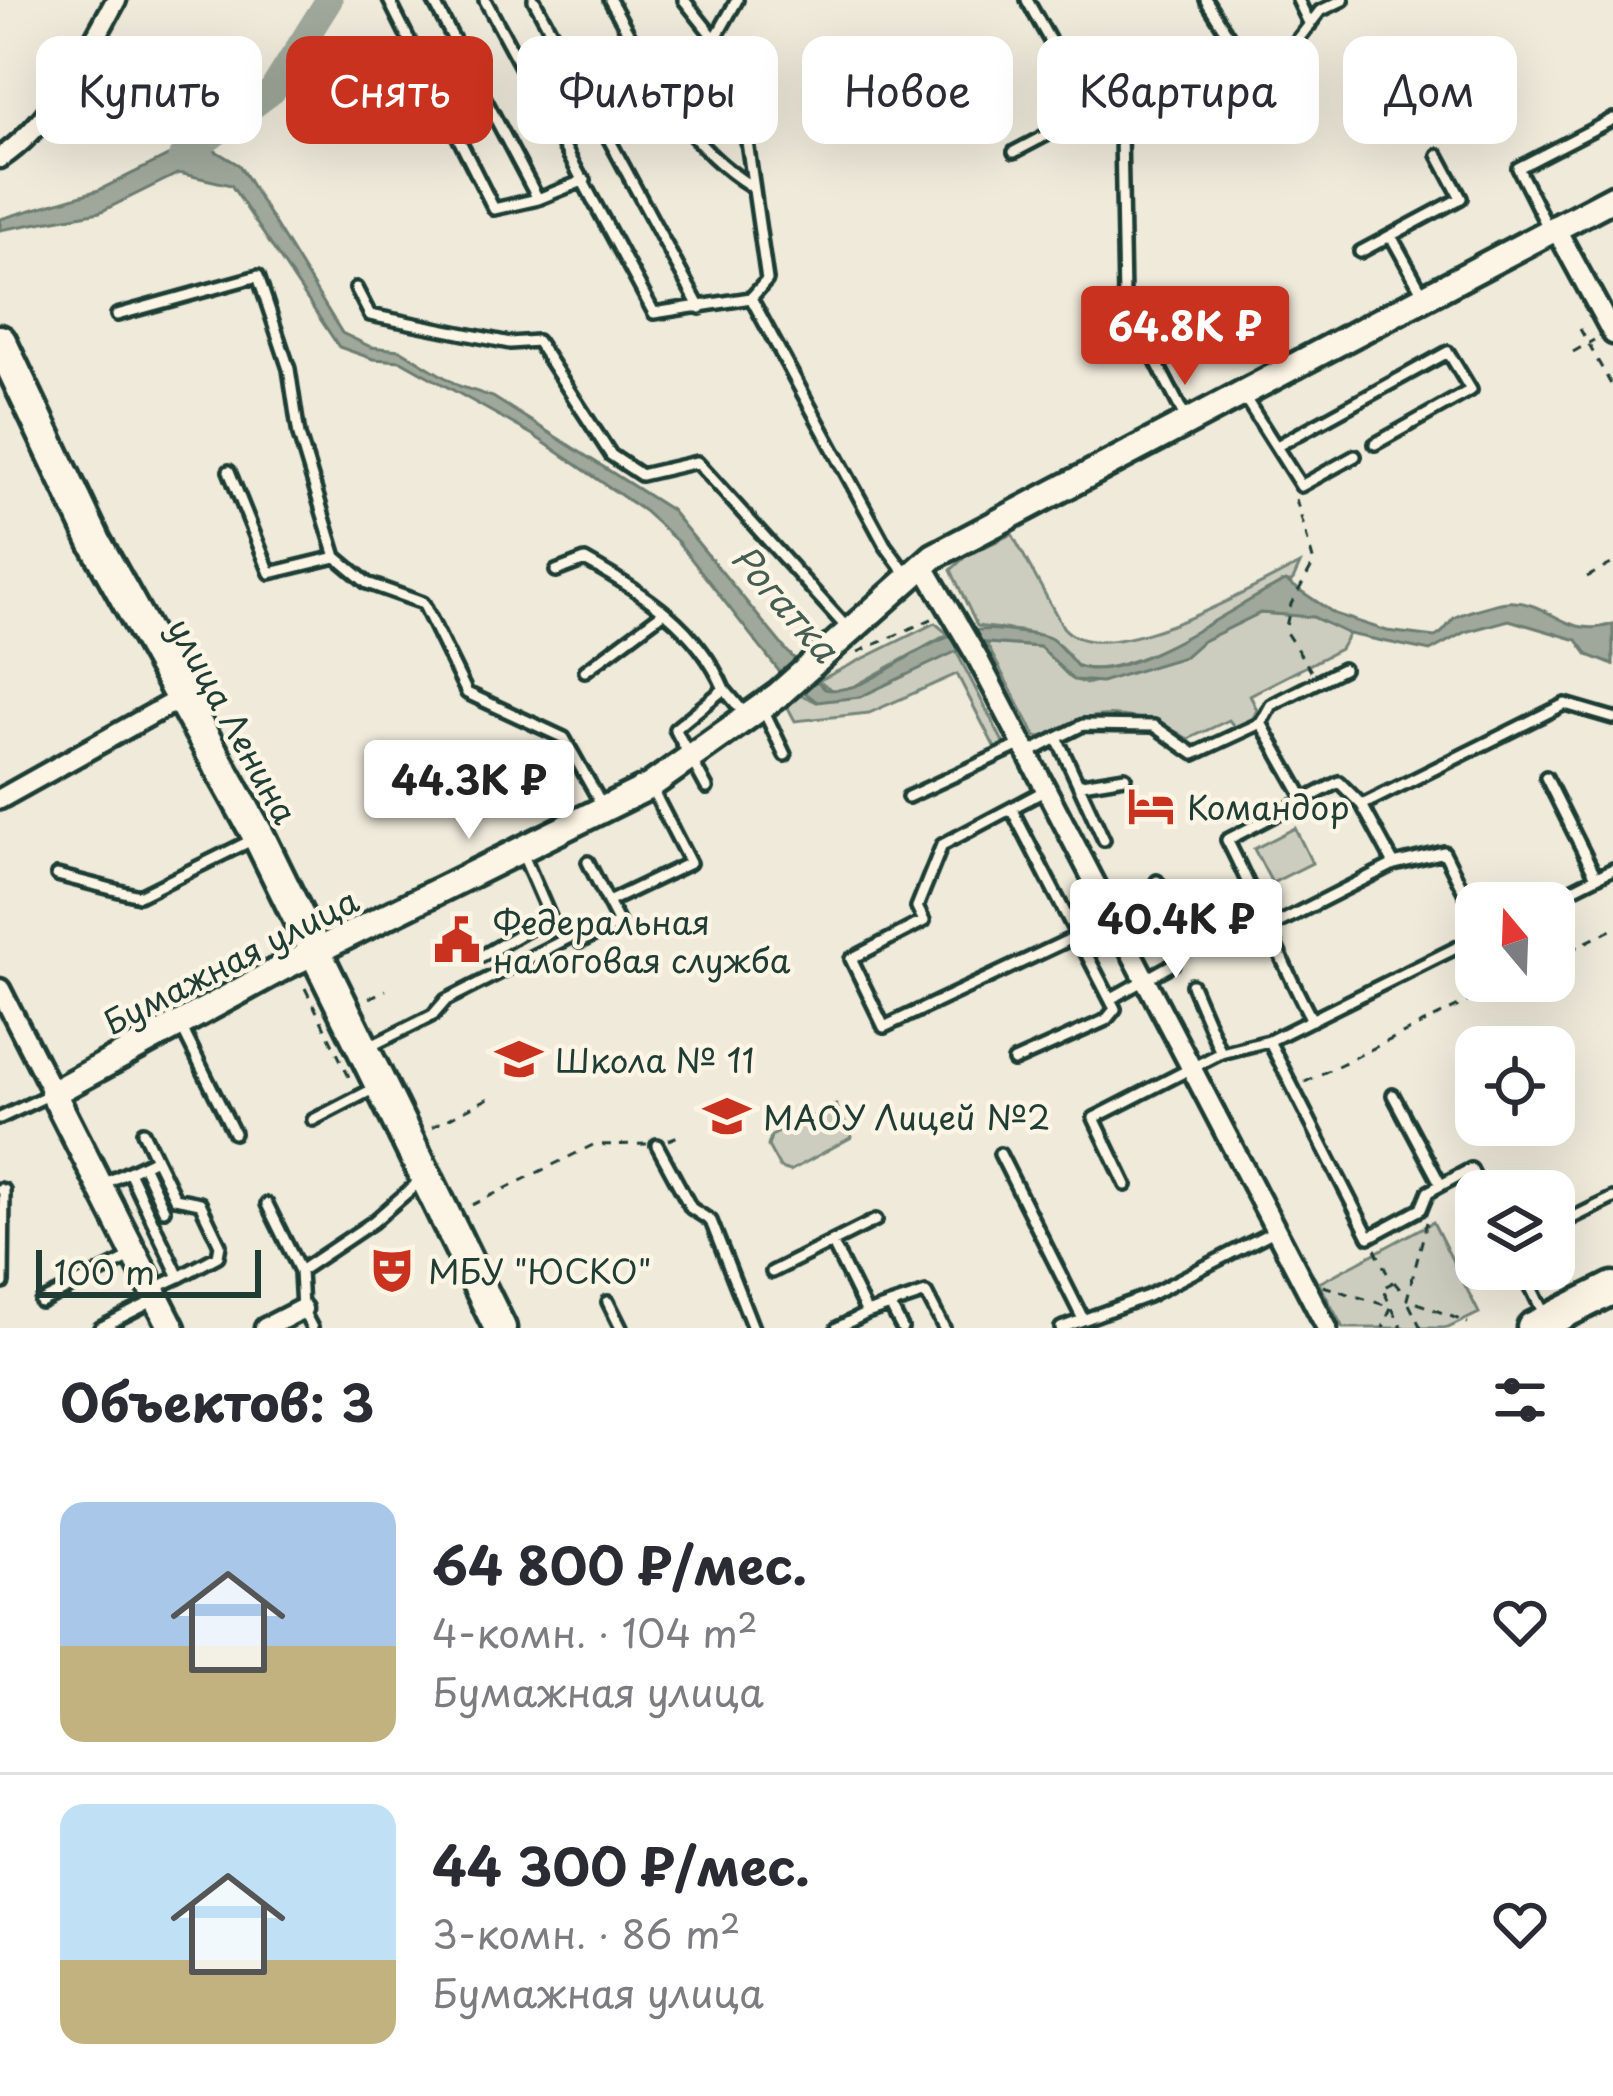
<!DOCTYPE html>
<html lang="ru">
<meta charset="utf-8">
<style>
body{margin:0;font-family:"Playpen Sans",sans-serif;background:#f7f7f7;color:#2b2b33;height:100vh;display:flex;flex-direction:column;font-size:45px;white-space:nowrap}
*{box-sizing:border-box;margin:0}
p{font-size:39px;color:#7c7c81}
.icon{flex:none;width:66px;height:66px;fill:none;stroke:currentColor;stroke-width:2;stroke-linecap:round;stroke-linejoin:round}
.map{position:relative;height:1328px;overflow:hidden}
.sheet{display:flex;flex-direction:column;background:#fff;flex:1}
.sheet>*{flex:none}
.banner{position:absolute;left:36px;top:36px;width:1542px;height:108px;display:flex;gap:24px}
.needle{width:78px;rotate:341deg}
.buttons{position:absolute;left:1455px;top:882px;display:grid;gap:24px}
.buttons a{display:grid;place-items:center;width:120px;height:120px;border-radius:24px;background:#fff;box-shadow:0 12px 48px #0002;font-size:60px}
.scale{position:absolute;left:36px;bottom:30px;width:225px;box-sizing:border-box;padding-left:12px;border:6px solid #1f3d34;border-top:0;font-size:33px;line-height:42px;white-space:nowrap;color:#1f3d34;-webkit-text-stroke:9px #fcf5e5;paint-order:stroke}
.price{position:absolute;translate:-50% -102px;padding:0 27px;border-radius:12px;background:#fff;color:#222;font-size:39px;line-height:78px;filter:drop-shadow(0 3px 6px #0008)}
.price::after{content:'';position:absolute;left:50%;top:72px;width:36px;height:27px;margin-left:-18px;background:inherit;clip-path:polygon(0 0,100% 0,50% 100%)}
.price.current{background:#c8321e;color:#fff}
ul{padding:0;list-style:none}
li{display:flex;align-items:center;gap:36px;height:300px;padding:0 60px}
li+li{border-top:3px solid #e1e1e2}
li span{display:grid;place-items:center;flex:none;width:336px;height:240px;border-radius:24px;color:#555}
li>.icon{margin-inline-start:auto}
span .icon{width:144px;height:144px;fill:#fffc;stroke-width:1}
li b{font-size:51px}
h2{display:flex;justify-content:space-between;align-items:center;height:144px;padding:0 60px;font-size:51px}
.tag{padding:0 42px;border-radius:24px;background:#fff;box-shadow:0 12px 48px #0002;font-size:42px;line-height:108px}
.tag.current{background:#c8321e;color:#fff}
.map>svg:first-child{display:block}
</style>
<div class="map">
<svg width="1613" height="1328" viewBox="0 0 1613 1328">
<rect width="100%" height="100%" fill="#efeada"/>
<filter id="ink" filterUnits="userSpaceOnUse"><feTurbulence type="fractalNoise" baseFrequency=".00833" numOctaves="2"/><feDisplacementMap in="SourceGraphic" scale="24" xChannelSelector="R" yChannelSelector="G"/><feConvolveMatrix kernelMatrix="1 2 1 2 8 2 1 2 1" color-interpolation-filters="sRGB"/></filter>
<g filter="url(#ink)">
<path fill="#cccdbf" stroke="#76857a" stroke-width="3" d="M1012,534L1063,627C1103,676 1254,586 1300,564L1292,582H1282C1241,606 1116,689 1074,664C1054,626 1015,632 977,626L951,570L966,556Z
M1260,613L1313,617L1349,634L1340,649L1250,695L1257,710L1250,724L1237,730L1229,720L1188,739C1159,719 1114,709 1079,720C1063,725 1053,737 1036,737L986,643L1040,647L1071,678L1086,684L1184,657L1201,642Z
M935,623L948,634L853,687L834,691L818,681Z
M955,649L1003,742L996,750L957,674L869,713L795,721L787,706L801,695L817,702Z
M1295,828L1312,863L1272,883L1254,849Z
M836,1105L852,1137L790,1171L780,1168L768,1146L771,1136Z
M1433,1222L1479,1313L1448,1328H1343L1319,1283Z"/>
<path fill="#9fa89a" stroke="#6c7d71" stroke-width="3" d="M188,146L212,149L239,165L342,333L371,347L400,350L459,386L493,397L671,510L786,650L825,689C878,699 926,617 1008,631C1055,638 1045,629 1077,666C1128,686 1236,603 1286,581L1335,614L1387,631L1435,637C1446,632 1446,626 1454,618C1459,614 1500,602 1507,602C1550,599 1564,640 1613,624V665L1588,655L1577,640L1509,620L1465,632L1430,651L1349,634L1313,617L1260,613L1201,642L1184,657L1101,682L1073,680L1040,647L976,642L860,697L817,702L782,675L678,542L644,511L533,435L401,361L373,359L339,347L231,185L179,173L100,212L0,230V219L99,190Z"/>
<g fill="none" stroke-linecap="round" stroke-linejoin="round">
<path stroke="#9fa89a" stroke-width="27" d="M181,159L272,91L329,0"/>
<defs>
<path id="service" d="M389,0L494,209L538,199L585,180
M433,0L538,199
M485,0L654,313L751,298L767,280L740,93L715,39L737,0
M534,0L700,308
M610,0C651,72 678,140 751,186
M684,0L715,39
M1027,0L1090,112L1121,132L1124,299L1187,421
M1206,0L1248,67
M1298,0L1310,25
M1121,132L1296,42L1320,11L1343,0
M1014,152L1090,112
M1548,228L1518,168L1613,119
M1391,236L1423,294
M1360,252L1461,198L1438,155
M356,288L370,315L510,343L537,341L611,455L641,475L697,462L847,628
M751,298L885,545L907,575
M117,315L258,276L289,369L299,435L336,557L367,583L423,603L467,693L564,738L602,805
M1245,398L1301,486L1355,456
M1277,446L1448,352L1471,390L1375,444
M229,471L270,573L336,557
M556,571L585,560C644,593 697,627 724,689
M585,671L664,612
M762,707L785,755
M1261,723L1304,799
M1057,738L1083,725L1154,726L1194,754L1261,723L1271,705L1343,669
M1027,754L1057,738L1104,840
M1546,777L1596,877
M1082,784L1125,777
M707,788L675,729L724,689L744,713
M1046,790L942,845L917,907L924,921L851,959L884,1027L1113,919
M908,797L1022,744
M1362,805L1565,704L1613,718
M1012,810L1115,1009L1106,1020L1014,1061
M588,862L608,902L690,863L653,791
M1394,864L1444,852L1476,916
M57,875L139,896L254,839
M1545,903L1613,869
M1272,926L1394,864L1362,805L1339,782L1227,840C1259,901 1279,960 1312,1020
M482,956L550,917L523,855
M1192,985L1221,1053
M1112,998L1173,964L1185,938L1157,881
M181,1026L234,1133
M1269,1041L1369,1237L1421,1209L1428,1192L1441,1185
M369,1047L433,1015L446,1000L576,934L580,942L619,923L608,902
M1393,1095L1441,1185L1471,1169L1482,1191
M0,1118L53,1093
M313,1120L377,1087
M657,1145L691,1208L711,1221L753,1328
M1000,1154L1082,1317
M156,1159L175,1198L200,1203L220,1245L218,1256L179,1277
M143,1165L164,1210
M129,1172L179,1277L153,1289
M101,1185L156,1159L143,1132
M1126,1185L1094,1118L1221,1053L1269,1041L1476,938
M0,1189L4,1190L3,1283
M267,1204L300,1271
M1554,1227L1613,1198
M832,1242L867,1313L890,1305L902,1328
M1522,1269L1545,1316
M772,1272L876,1220
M41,1302L135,1255
M608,1302L621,1328
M890,1305L926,1293L944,1328
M100,1328L157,1299
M312,1328L302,1309L300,1271L373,1222L420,1181
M837,1328L867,1313
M1061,1328L1148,1296L1276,1230"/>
<path id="minor" d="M0,158C53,123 86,54 116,0
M1556,229L1613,334
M923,565L978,659L1327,1328
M0,799L179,699
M0,989L53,1093
M265,1328L302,1309"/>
<path id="tertiary" d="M172,1328L53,1093L282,968L650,786L778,695L934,556L1613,198"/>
<path id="primary" d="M0,341L95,542L259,837L500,1328
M1533,1328L1613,1288"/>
</defs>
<use href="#service" stroke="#1f3d34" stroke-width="18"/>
<use href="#minor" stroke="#1f3d34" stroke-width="27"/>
<use href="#tertiary" stroke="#1f3d34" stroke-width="33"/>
<use href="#primary" stroke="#1f3d34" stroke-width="39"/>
<path stroke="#1f3d34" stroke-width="3" stroke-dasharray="9 9" stroke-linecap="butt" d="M1580,329L1613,388
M1573,352L1594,340
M1296,499L1314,563L1291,604L1285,631L1313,674
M1587,577L1613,563
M858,652L936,617
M1554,958L1613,929
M305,988L352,1083
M369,998L386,990
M1305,1082L1509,981
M432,1127L493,1096
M668,1140L681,1135
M472,1205L593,1145L648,1144
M1427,1222L1407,1299L1468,1323
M1375,1249L1392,1283L1382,1288L1402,1328
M1394,1282L1405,1295
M1323,1286L1391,1307L1383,1328
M1409,1304L1421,1328"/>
<use href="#service" stroke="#fcf5e5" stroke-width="9"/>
<use href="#minor" stroke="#fcf5e5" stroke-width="18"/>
<use href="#tertiary" stroke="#fcf5e5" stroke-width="24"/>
<use href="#primary" stroke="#fcf5e5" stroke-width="30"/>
</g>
</g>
<defs>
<symbol id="hotel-bare" viewBox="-9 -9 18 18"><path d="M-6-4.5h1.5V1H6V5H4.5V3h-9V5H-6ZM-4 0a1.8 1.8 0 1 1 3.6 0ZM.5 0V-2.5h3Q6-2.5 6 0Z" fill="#c8321e" stroke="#fcf5e5" stroke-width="2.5" paint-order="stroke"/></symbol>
<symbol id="civic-bare" viewBox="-9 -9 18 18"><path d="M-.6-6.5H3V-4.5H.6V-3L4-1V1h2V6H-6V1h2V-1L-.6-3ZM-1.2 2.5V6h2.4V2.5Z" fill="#c8321e" stroke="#fcf5e5" stroke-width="2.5" paint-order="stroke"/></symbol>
<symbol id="school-bare" viewBox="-9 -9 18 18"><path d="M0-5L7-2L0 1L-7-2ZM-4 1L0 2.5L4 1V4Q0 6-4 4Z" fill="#c8321e" stroke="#fcf5e5" stroke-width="2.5" paint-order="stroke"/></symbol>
<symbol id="theatre-bare" viewBox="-9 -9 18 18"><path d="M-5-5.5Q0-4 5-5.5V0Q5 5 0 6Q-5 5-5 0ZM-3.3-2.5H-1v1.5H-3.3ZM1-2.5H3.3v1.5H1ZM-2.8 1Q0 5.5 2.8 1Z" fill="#c8321e" stroke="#fcf5e5" stroke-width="2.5" paint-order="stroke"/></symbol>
</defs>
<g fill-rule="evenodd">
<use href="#hotel-bare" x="1118" y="773" width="66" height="66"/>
<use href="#civic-bare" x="424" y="907" width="66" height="66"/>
<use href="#school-bare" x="486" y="1026" width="66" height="66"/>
<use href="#school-bare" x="694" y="1083" width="66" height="66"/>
<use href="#theatre-bare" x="359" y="1237" width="66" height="66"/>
</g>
<g text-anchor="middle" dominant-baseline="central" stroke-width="9" stroke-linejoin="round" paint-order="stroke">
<g font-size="33" fill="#1f3d34" stroke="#fcf5e5">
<text transform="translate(234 720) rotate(61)">улица Ленина</text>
<text transform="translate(230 960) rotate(-27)">Бумажная улица</text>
</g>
<g font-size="33" fill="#1f3d34" stroke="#fcf5e5" text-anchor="start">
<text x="1187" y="806">Командор</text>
<text x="493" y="921">Федеральная<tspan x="493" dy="38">налоговая служба</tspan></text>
<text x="555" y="1059">Школа № 11</text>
<text x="763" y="1116">МАОУ Лицей №2</text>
<text x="428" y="1270">МБУ "ЮСКО"</text>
</g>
<g font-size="36" font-style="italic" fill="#455d53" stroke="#fcf5e5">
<text transform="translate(786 602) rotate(49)">Рогатка</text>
</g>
</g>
</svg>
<div class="buttons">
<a><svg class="needle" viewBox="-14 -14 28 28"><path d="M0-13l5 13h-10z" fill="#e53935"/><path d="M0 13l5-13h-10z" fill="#7c7c81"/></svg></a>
<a><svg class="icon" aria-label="locate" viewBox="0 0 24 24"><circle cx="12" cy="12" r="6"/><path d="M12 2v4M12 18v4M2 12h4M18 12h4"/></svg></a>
<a><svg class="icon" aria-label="layers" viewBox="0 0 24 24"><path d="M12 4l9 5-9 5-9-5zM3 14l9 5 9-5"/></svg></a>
</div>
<div class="scale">100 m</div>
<b class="price current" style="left:1185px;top:388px">64.8K ₽</b>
<b class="price" style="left:469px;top:842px">44.3K ₽</b>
<b class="price" style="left:1176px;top:981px">40.4K ₽</b>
<div class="banner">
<a class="tag">Купить</a>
<a class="tag current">Снять</a>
<a class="tag">Фильтры</a>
<a class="tag">Новое</a>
<a class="tag">Квартира</a>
<a class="tag">Дом</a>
</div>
</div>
<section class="sheet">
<h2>Объектов: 3<svg class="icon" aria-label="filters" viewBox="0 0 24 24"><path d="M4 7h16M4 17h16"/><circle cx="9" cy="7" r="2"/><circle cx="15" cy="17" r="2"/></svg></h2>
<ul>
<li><span style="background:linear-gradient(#a9c7e8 60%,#c2b280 0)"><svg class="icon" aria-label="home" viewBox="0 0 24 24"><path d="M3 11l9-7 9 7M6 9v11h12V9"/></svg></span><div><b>64 800 ₽/мес.</b><p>4-комн. · 104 m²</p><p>Бумажная улица</p></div><svg class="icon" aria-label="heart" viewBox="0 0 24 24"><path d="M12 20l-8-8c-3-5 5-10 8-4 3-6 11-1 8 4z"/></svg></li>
<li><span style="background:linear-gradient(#bfe0f5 65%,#c2b280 0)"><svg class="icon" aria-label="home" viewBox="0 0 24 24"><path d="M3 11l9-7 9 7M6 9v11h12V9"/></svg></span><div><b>44 300 ₽/мес.</b><p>3-комн. · 86 m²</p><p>Бумажная улица</p></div><svg class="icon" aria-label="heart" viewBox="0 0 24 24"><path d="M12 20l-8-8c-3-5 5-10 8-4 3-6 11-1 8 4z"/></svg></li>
</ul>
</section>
